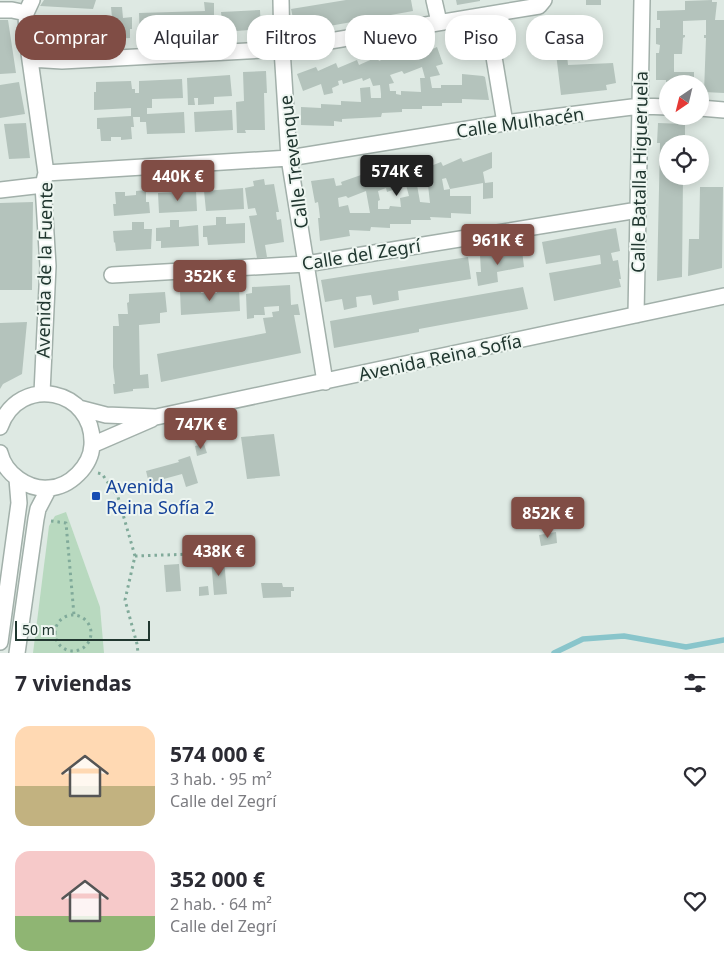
<!DOCTYPE html>
<html lang="es">
<meta charset="utf-8">
<style>
body{margin:0;font-family:"Noto Sans",sans-serif;background:#f7f7f7;color:#2b2b33;height:100vh;display:flex;flex-direction:column;font-size:19px;white-space:nowrap}
*{box-sizing:border-box;margin:0}
p{font-size:16px;color:#7c7c81}
.icon{flex:none;width:28px;height:28px;fill:none;stroke:currentColor;stroke-width:2;stroke-linecap:round;stroke-linejoin:round}
.map{position:relative;height:653px;overflow:hidden}
.drawer{display:flex;flex-direction:column;background:#fff;flex:1}
.drawer>*{flex:none}
.hud{position:absolute;left:15px;top:15px;width:695px;height:45px;display:flex;gap:10px}
.needle{width:32px;rotate:215deg}
.controls{position:absolute;left:659px;top:75px;display:grid;gap:10px}
.controls a{display:grid;place-items:center;width:50px;height:50px;border-radius:50%;background:#fff;box-shadow:0 2px 12px #0003;font-size:25px}
.scale{position:absolute;left:15px;bottom:12px;width:135px;box-sizing:border-box;padding-left:5px;border:2px solid #213730;border-top:0;font-size:14px;line-height:18px;white-space:nowrap;color:#213730;-webkit-text-stroke:4px #eef6f1;paint-order:stroke}
.price{position:absolute;translate:-50% -42px;padding:0 11px;border-radius:5px;background:#804d45;color:#fff;font-size:16px;line-height:32px;filter:drop-shadow(0 1px 2px #0008)}
.price::after{content:'';position:absolute;left:50%;top:30px;width:15px;height:11px;margin-left:-8px;background:inherit;clip-path:polygon(0 0,100% 0,50% 100%)}
.price.selected{background:#222;color:#fff}
ul{padding:0;list-style:none}
li{display:flex;align-items:center;gap:15px;height:125px;padding:0 15px}
li span{display:grid;place-items:center;flex:none;width:140px;height:100px;border-radius:15px;color:#555}
li>.icon{margin-inline-start:auto}
span .icon{width:60px;height:60px;fill:#fffc;stroke-width:1}
li b{font-size:21px}
h2{display:flex;justify-content:space-between;align-items:center;height:60px;padding:0 15px;font-size:21px}
.tag{padding:0 18px;border-radius:20px;background:#fff;box-shadow:0 2px 12px #0003;font-size:18px;line-height:45px}
.tag.selected{background:#804d45;color:#fff}
.map>svg:first-child{display:block}
</style>
<div class="map">
<svg width="724" height="653" viewBox="0 0 724 653">
<rect width="100%" height="100%" fill="#dee9e3"/>
<path fill="#b8d9bf" d="M66,512L100,607L104,653H33L49,526L55,516Z"/>
<path fill="#89c5cb" d="M577,18V44L564,43V28L560,24L562,19Z"/>
<g fill="none" stroke-linecap="round" stroke-linejoin="round">
<path stroke="#89c5cb" stroke-width="5.5" d="M554,653L583,639L624,636L686,647L724,640"/>
</g>
<path fill="#b4c3bc" fill-rule="evenodd" d="M44,0H96L93,9L40,6Z
M346,0H411L413,11L296,32L291,9Z
M456,0H480V1L457,5Z
M586,0H601V5H586Z
M712,0V2H717L715,20H724V93L704,92L706,38H704V35H706V20L683,21V35H685V37L683,38L682,54H674V72H694V84H668V91H666V80H656V53H659L660,45L656,44V28H660V20H657V11L685,10V1Z
M204,2L214,3V18H207L206,32L185,33V31H177V34L148,36V41L140,42L139,13L205,11Z
M111,7H122L123,18L132,17V29H130V38L95,40L92,19L112,18Z
M260,10L261,29L223,32L221,12Z
M0,20H8L16,73L0,74Z
M555,45H565V54L567,55L568,65L613,63L616,83L606,85L607,90L561,95Z
M437,47L443,64L436,66L440,75L430,77L432,88H441V85H462V74L483,76L485,77L489,100L462,99V103H442V106H422V109H402V112L382,113L381,117L342,119V122L334,121V126L301,125V107L321,108V104L341,105V101L361,102L360,88L370,87L371,98H381V94L380,85L373,86L370,78L363,81L362,78L343,84L342,80L338,81L339,85L332,88L333,93L324,95L321,84L303,91L297,74L316,67L318,71L336,63L338,68L357,60L359,65L377,57L379,61L397,53L399,58L417,51L419,55ZM422,67L425,78H420L421,92L401,91V95L396,94V91H390L389,84L394,83L390,75L402,71L404,74Z
M266,71L267,93H264L265,130H245L246,133H237L236,102L244,101L243,72Z
M230,75L232,96L214,97V104L198,105V98H194L195,105H188L187,78Z
M182,79L183,98L152,99V108H147V114L184,112L185,133L147,134L146,122H140V117H133L134,127H131L132,139L121,140V137H111V141H101L100,129H97V118L131,116V108L94,110V92H96V82L131,81L132,89H135V93H139V81Z
M19,82L25,114L0,118V85Z
M232,110L233,130L195,132L194,112Z
M26,123L30,158L9,159L4,124Z
M658,123L685,124V144H668V176H683L682,277L657,281L660,143H657Z
M492,152V168L483,172L485,183L493,182V198L483,199V183L450,189L446,178L442,179L444,190L450,189V196H471V214L451,213V218L430,217L431,220H411V224H390V228L371,227L370,231L349,230L350,236L320,241L318,218H320L319,209L318,202L315,203L311,181L334,178L336,186L342,185L341,182L361,175L363,179L381,171L383,175L401,168L403,172L421,165L423,169L441,162L443,166L461,158L463,162ZM426,182L428,185L430,203L420,202L417,185ZM406,185L409,196L400,198L401,207L390,206L389,209H378V201L380,200L378,191L386,188L387,192ZM366,191L370,213H350L348,205L339,207L338,198L346,196L348,198Z
M264,179L265,185L274,184L279,212H276L277,220L281,219L284,242L265,245L267,257L257,258L249,216L257,215L255,208L248,209L245,188L254,186L253,181Z
M700,187H723L722,268L688,276L689,239H699Z
M243,188L244,209L206,211L204,191Z
M146,190V202H149L150,213L114,216L113,204H116L115,192H125V196L136,195V191Z
M196,191L197,211L159,213L158,193Z
M33,202L32,290H0V203Z
M216,217H226V224L245,223V243L208,245L207,237H203V226L216,225Z
M170,220H179V227L198,225L199,246L161,248V241H156V228L170,227Z
M132,222H144V229H152L151,249L116,251L115,242L114,243L113,231L132,230Z
M616,228L620,251L611,253L613,261L618,260L621,279H619L621,287L554,301L549,273L601,264L600,255L546,264L542,242Z
M522,250L524,267L497,272L498,282L478,286L476,272H481L480,255L496,252V254Z
M468,257L471,279L398,291L399,300L373,305L371,295L356,297L357,307L344,310L342,299L325,302L321,280Z
M290,285L291,305L298,304L300,315H294L301,353L161,382L157,354L266,333L263,318L273,317L272,312L279,311V306L264,307L265,315H254V318L247,319L246,294L252,293V287Z
M523,287L528,309L419,329V332L334,348L330,321Z
M239,288L240,311L181,315L180,291L201,290V293H217L216,289Z
M165,292L167,312L160,313V323L139,325L140,375L148,374L149,388L133,389V391L114,394L113,384H115L113,367V326H119L118,314H128L127,303L129,302V294Z
M27,322L22,374L3,384L0,389V323Z
M274,434L280,476L247,479L241,437Z
M204,444L207,453L197,456L195,446Z
M190,456L198,483L186,487L182,474L149,483L146,471L179,462L178,460Z
M554,512L555,523L525,529L524,517Z
M556,532L557,543L541,546L539,535Z
M211,559H224L227,594L214,595Z
M179,564L181,591L166,592L164,565Z
M261,583H282L283,587H294V591H291V597L263,598Z
M208,586L209,595L199,596V587Z"/>
<g fill="none" stroke-linecap="round" stroke-linejoin="round">
<defs>
<path id="minor" d="M32,0L26,13L27,39L46,173L43,185L48,266L42,393
M281,0L282,49L289,158L325,382
M434,0L439,22
M0,10H12L26,13
M487,15L505,123
M30,59L62,61L282,49L539,6L544,0
M700,108L724,110
M46,173L289,158L505,123L640,106L668,107
M0,190L43,185
M112,275L306,264L638,210
M636,315L642,0
M79,408L106,415L156,417L724,296
M0,427C19,373 95,389 92,445C91,466 70,487 49,488C28,490 5,474 0,453
M92,445L152,419
M0,642L19,503L17,479
M17,653L36,519L38,509L49,488"/>
</defs>
<use href="#minor" stroke="#a2b0aa" stroke-width="18"/>
<path stroke="#80aa9a" stroke-width="3" stroke-dasharray="2.5 4" stroke-linecap="butt" d="M98,473L102,474L118,497L135,556L125,600L137,644L138,653
M51,521L66,523L74,615
M135,556L253,552
M55 633a18 18 0 1 1 36 0a18 18 0 1 1-36 0Z"/>
<use href="#minor" stroke="#fff" stroke-width="15"/>
</g>
<rect fill="#1a4fb4" stroke="#eef6f1" stroke-width="2" x="91" y="491" width="10" height="10" rx="2.5"/>
<g text-anchor="middle" dominant-baseline="central" stroke-width="4" stroke-linejoin="round" paint-order="stroke">
<g font-size="18" fill="#213730" stroke="#eef6f1">
<text transform="translate(520 122) rotate(-8)">Calle Mulhacén</text>
<text transform="translate(293 162) rotate(-97)">Calle Trevenque</text>
<text transform="translate(639 172) rotate(-89)">Calle Batalla Higueruela</text>
<text transform="translate(361 254) rotate(-9)">Calle del Zegrí</text>
<text transform="translate(44 270) rotate(-89)">Avenida de la Fuente</text>
<text transform="translate(440 357) rotate(-12)">Avenida Reina Sofía</text>
</g>
<g font-size="18" fill="#164399" stroke="#eef6f1" text-anchor="start">
<text x="106" y="486">Avenida<tspan x="106" dy="21">Reina Sofía 2</tspan></text>
</g>
</g>
</svg>
<div class="controls">
<a><svg class="needle" viewBox="-14 -14 28 28"><path d="M0-13l5 13h-10z" fill="#e53935"/><path d="M0 13l5-13h-10z" fill="#7c7c81"/></svg></a>
<a><svg class="icon" aria-label="locate" viewBox="0 0 24 24"><circle cx="12" cy="12" r="6"/><path d="M12 2v4M12 18v4M2 12h4M18 12h4"/></svg></a>
</div>
<div class="scale">50 m</div>
<b class="price selected" style="left:397px;top:197px">574K €</b>
<b class="price" style="left:178px;top:202px">440K €</b>
<b class="price" style="left:498px;top:266px">961K €</b>
<b class="price" style="left:210px;top:302px">352K €</b>
<b class="price" style="left:201px;top:450px">747K €</b>
<b class="price" style="left:548px;top:539px">852K €</b>
<b class="price" style="left:219px;top:577px">438K €</b>
<div class="hud">
<a class="tag selected">Comprar</a>
<a class="tag">Alquilar</a>
<a class="tag">Filtros</a>
<a class="tag">Nuevo</a>
<a class="tag">Piso</a>
<a class="tag">Casa</a>
</div>
</div>
<section class="drawer">
<h2>7 viviendas<svg class="icon" aria-label="filters" viewBox="0 0 24 24"><path d="M4 7h16M4 17h16"/><circle cx="9" cy="7" r="2"/><circle cx="15" cy="17" r="2"/></svg></h2>
<ul>
<li><span style="background:linear-gradient(#ffd9b3 60%,#c2b280 0)"><svg class="icon" aria-label="home" viewBox="0 0 24 24"><path d="M3 11l9-7 9 7M6 9v11h12V9"/></svg></span><div><b>574 000 €</b><p>3 hab. · 95 m²</p><p>Calle del Zegrí</p></div><svg class="icon" aria-label="heart" viewBox="0 0 24 24"><path d="M12 20l-8-8c-3-5 5-10 8-4 3-6 11-1 8 4z"/></svg></li>
<li><span style="background:linear-gradient(#f6c9c9 65%,#8fb573 0)"><svg class="icon" aria-label="home" viewBox="0 0 24 24"><path d="M3 11l9-7 9 7M6 9v11h12V9"/></svg></span><div><b>352 000 €</b><p>2 hab. · 64 m²</p><p>Calle del Zegrí</p></div><svg class="icon" aria-label="heart" viewBox="0 0 24 24"><path d="M12 20l-8-8c-3-5 5-10 8-4 3-6 11-1 8 4z"/></svg></li>
</ul>
</section>
